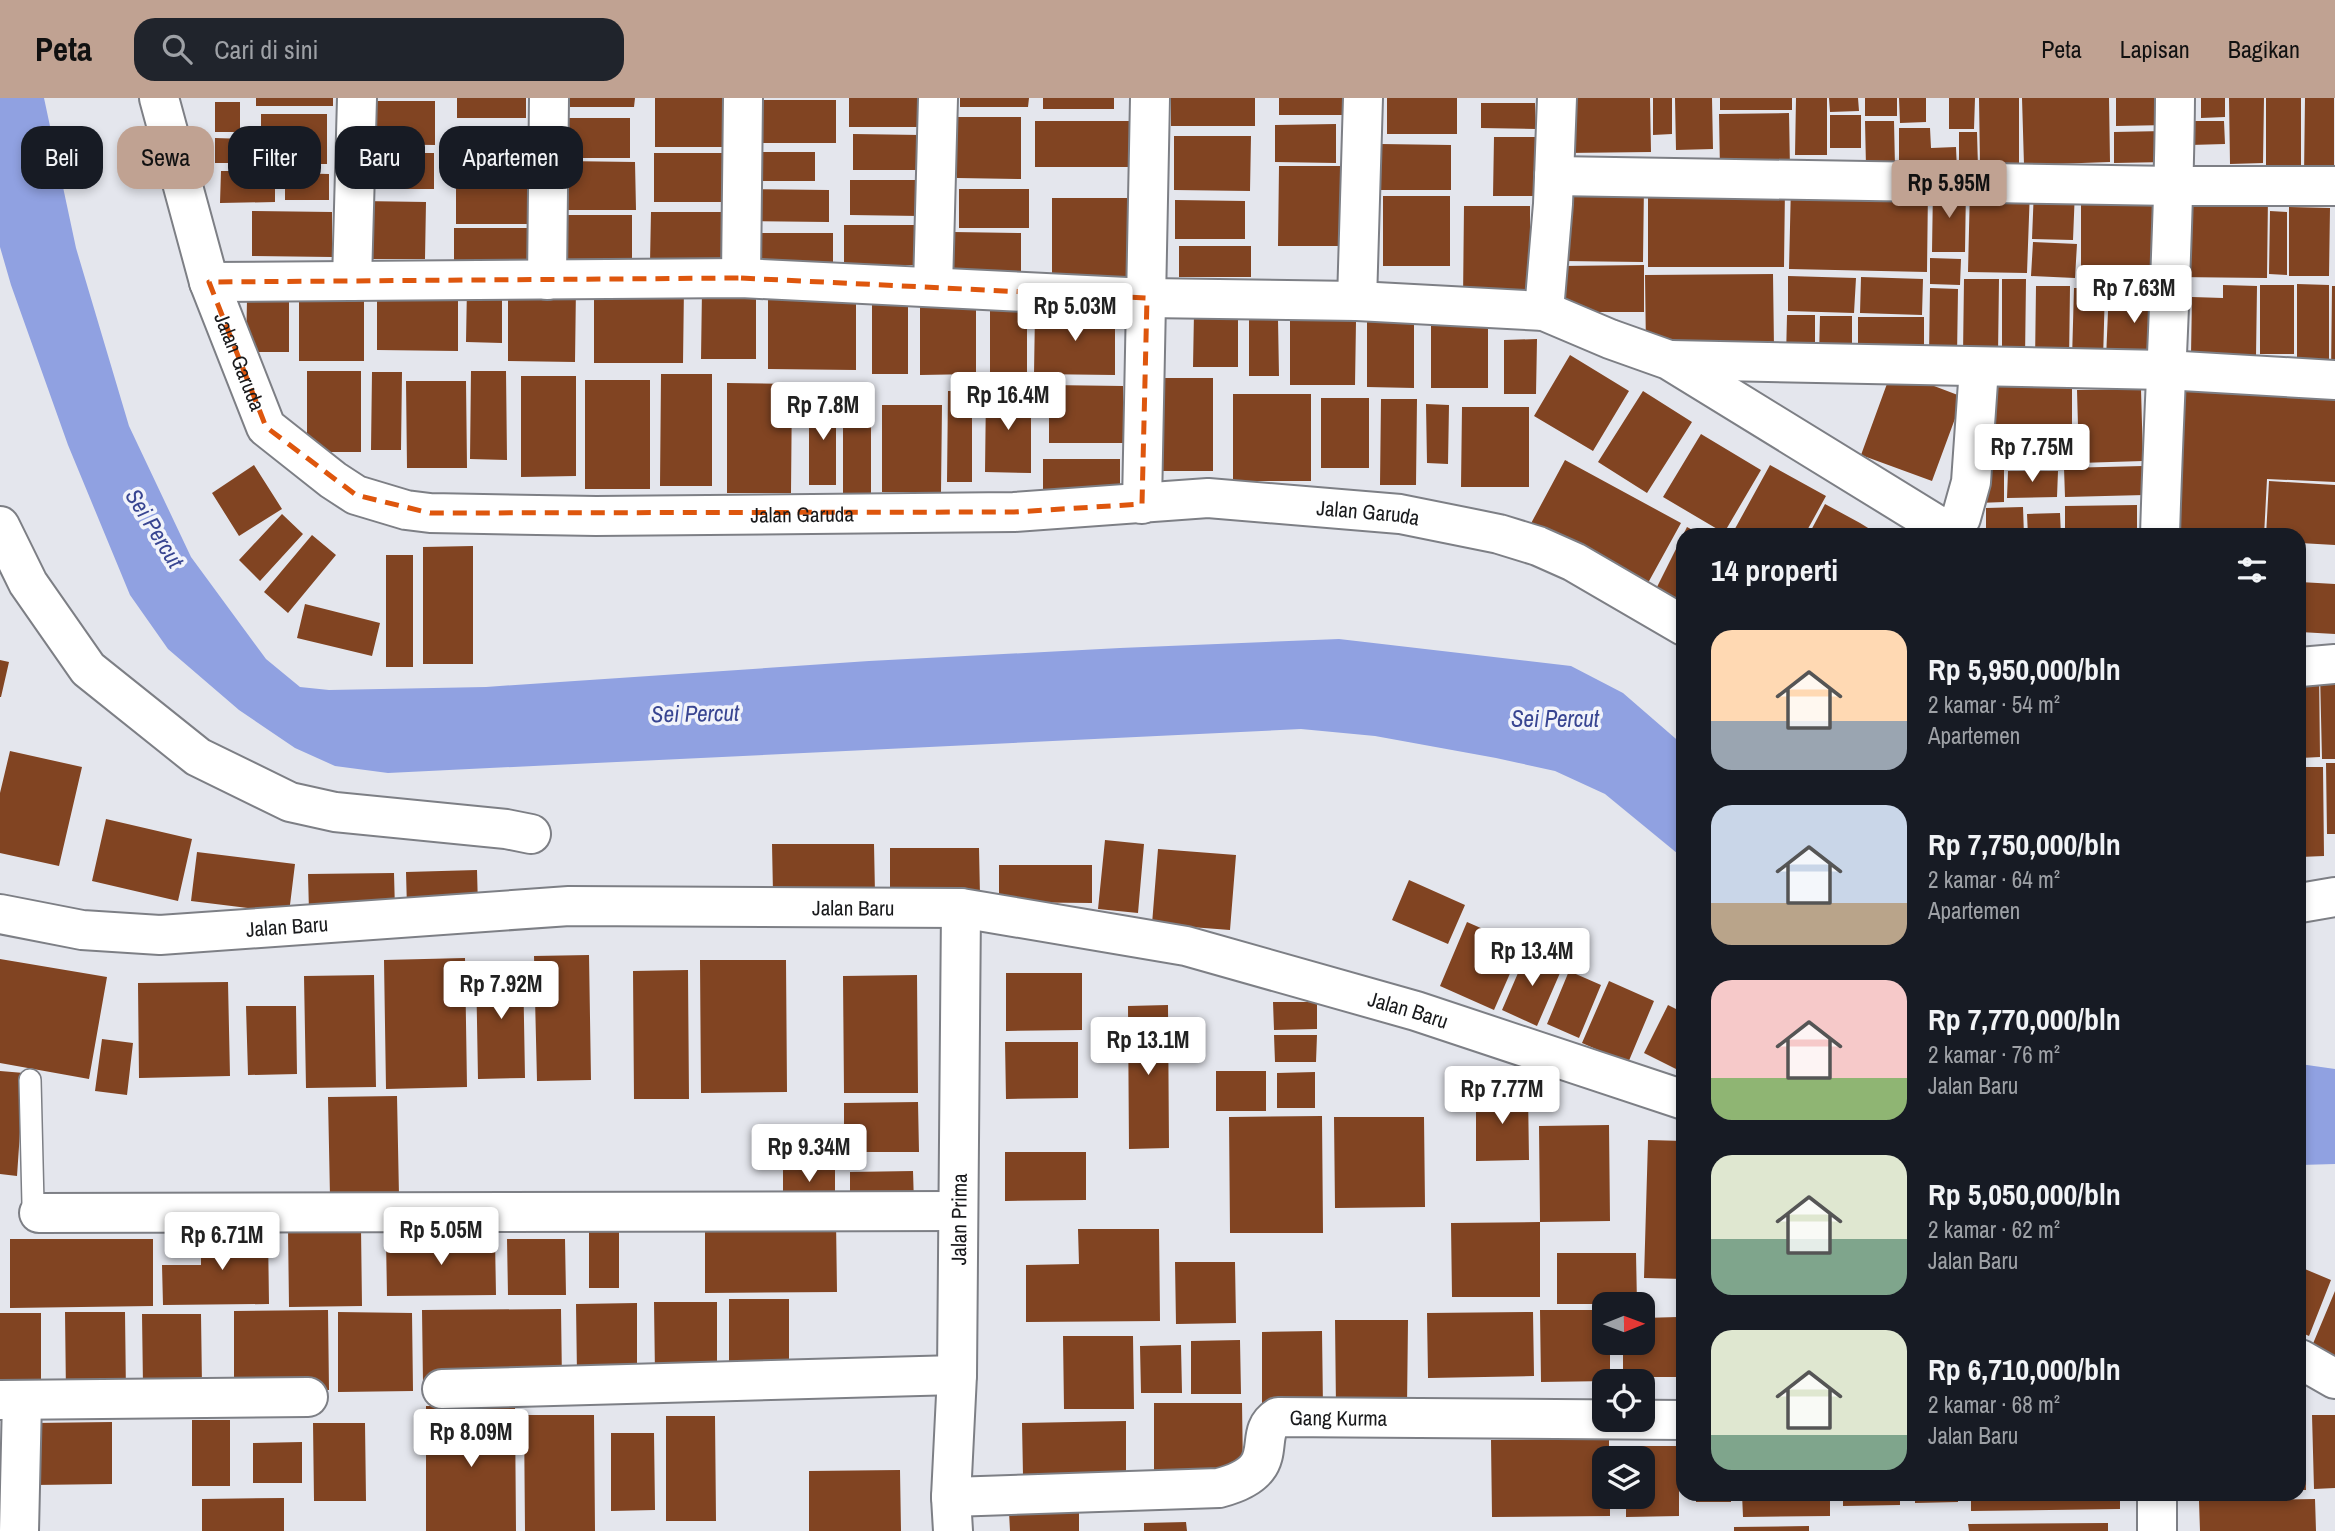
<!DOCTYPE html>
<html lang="id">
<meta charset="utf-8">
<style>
body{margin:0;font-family:"Archivo Narrow",sans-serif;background:#20242c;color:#f1f3f6;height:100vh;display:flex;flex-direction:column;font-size:26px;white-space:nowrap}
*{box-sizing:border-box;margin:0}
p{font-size:23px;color:#9ea1a6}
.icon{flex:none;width:38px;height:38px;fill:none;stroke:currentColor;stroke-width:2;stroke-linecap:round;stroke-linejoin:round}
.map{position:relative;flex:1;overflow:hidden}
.drawer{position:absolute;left:1676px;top:430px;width:630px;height:973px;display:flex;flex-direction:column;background:#171b24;border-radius:21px;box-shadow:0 4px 10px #0003}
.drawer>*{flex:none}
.top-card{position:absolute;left:21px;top:28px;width:665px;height:63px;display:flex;gap:14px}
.needle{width:46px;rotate:89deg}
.tools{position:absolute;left:1592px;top:1194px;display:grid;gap:14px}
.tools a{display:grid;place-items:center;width:63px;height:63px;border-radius:14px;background:#171b24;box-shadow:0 4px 10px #0003;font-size:35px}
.price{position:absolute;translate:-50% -60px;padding:0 16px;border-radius:7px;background:#fff;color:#222;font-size:23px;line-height:46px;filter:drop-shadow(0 2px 4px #0008)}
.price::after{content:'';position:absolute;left:50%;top:42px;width:21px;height:16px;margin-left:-10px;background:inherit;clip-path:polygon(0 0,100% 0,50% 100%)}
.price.selected{background:#c0a292;color:#111}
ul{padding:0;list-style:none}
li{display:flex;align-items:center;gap:21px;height:175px;padding:0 35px}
li span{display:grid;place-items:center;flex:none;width:196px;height:140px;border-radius:21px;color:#555}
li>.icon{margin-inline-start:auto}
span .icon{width:84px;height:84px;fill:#fffc;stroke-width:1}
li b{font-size:30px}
h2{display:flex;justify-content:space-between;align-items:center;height:84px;padding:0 35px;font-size:30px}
.pill{padding:0 24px;border-radius:21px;background:#171b24;box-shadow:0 4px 10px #0003;font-size:24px;line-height:63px}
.pill.selected{background:#c0a292;color:#111}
header{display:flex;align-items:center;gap:42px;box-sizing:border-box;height:98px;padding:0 35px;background:#c0a292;color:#111}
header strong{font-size:33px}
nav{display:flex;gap:38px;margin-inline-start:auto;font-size:24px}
.search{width:490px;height:63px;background:#20242c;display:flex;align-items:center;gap:18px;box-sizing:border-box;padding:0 24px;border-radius:21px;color:#9ea1a6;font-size:26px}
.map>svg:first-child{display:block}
</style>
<header>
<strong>Peta</strong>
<div class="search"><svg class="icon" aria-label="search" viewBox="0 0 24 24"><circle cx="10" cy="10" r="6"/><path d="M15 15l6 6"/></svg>Cari di sini</div>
<nav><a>Peta</a><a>Lapisan</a><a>Bagikan</a></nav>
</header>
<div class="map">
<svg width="2335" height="1433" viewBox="0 0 2335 1433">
<rect width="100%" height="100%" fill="#e4e6ed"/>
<path fill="#90a1e1" d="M0,0H44L76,150L129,328L191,459L266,561L300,589L329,592L486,589L869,563L1120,550L1339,541L1571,568L1623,595L1683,647V760L1605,696L1555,673L1496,660L1375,638L1301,631L388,675L335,668L295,650L239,612L168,551L130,497L68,347L11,187L0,149Z
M2300,966L2335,971V1066L2300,1067Z"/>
<path fill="#814422" d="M256,0H333V8H256Z
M457,0H526V20H457Z
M570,0H635L634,9H570Z
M655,0H727V49H655Z
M849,0H922L921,29H849Z
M960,0H1029L1028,9H960Z
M1043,0H1114V11H1043Z
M1171,0H1255V28H1171Z
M1279,0H1346L1345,17H1279Z
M1387,0H1457V36H1387Z
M1566,0H1650L1651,54L1566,55Z
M1653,0H1672V36L1653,37Z
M1675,0H1712L1713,51L1676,52Z
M1720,0H1792V12H1720Z
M1796,0H1827V57H1795Z
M1829,0H1858L1859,13L1830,14Z
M1865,0H1897V18H1865Z
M1899,0H1926V24L1900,25Z
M1949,0H1975L1974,31H1949Z
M1979,0H2019V67H1980Z
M2022,0H2109L2110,64L2024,67Z
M2116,0H2168V27L2116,28Z
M2201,0H2225V19L2201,20Z
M2229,0H2264L2263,65L2230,66Z
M2266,0H2301V79H2266Z
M2305,0H2334V78H2304Z
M755,2H836V45H755Z
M361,3H435V47L361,46Z
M215,4H240V34H215Z
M1481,5H1535L1536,31L1481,30Z
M1789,15L1790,71L1720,72L1719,16Z
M261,16H327V66H261Z
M1830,17H1861V50H1830Z
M957,19H1021V81L957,80Z
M565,20H630V60H564Z
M1035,23H1135V69H1035Z
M1865,23H1894L1895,69H1866Z
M2189,23H2224L2225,46L2190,47Z
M1336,26V65L1275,64V27Z
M459,28H527V75H459Z
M1899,30H1930L1931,50L1956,49L1957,73L1899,74Z
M2165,33L2166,64L2114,65V34Z
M1959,34H1977L1978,70H1959Z
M853,36L921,37V72H853Z
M1174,38H1251L1250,93L1174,92Z
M1494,39H1548L1547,98H1493Z
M215,40L246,41V65H215Z
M1381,46L1451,47V92H1380Z
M755,54H815V83H755Z
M364,55H434V91H364Z
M654,55H722V104H654Z
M564,63L635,64L636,112H564Z
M1279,68H1346V148H1278Z
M221,73H275V104L220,105Z
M285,75L329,76V102H285Z
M850,82H920V118L850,117Z
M456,84H535L534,126H456Z
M1566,84L1644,86L1643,164L1564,163Z
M1791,87L1928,90L1927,174L1789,171Z
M1648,88L1785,89L1784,169H1648Z
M1933,89H1966L1965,154H1932Z
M1970,89L2030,91L2027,175L1968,174Z
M749,91L829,92V124L749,123Z
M959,91H1029V130H959Z
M2034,91L2075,92L2073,142L2032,141Z
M2177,96L2268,97L2267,180L2176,179Z
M1383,98H1450V168H1383Z
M1052,100H1128V178H1052Z
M2081,101H2162L2163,182H2081Z
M1175,102L1245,103V141H1175Z
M362,103L426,104L425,161H361Z
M1464,108H1530V202H1463Z
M2289,109L2330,110L2329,178H2289Z
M252,113L332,114V159L252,158Z
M2270,113L2287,114V177L2269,176Z
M651,114H724V165H650Z
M564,117H632V167H564Z
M844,127H924V167H844Z
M454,130H528V162H454Z
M953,134L1021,135V176H954Z
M746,135H833V168H746Z
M2033,144L2077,146L2075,180L2031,178Z
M1179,148H1251V179H1179Z
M1930,160L1961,161L1960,187L1930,186Z
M1644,167V214H1563L1562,168Z
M1773,176L1774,251H1646L1645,177Z
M1788,178L1856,180L1854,215L1788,213Z
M1861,179L1923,181L1922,217L1860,215Z
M1964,181H1999L1998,257H1963Z
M2002,181H2026L2025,261H2002Z
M2297,186L2329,187V273H2297Z
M299,187H364V263H299Z
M2223,187L2257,188L2256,259L2191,257L2192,199L2223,200Z
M2260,187H2294V256H2260Z
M467,188H502V245L466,244Z
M508,188H576L575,264L508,263Z
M594,188H684L683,265H594Z
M2036,188H2070L2069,265H2035Z
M2332,188H2335V277H2331Z
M1930,190L1958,191L1957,259L1929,258Z
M2074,190H2105L2103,262L2072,261Z
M2109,190L2161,192L2159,263L2106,261Z
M377,191H458V253L377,252Z
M702,191H756V261H701Z
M768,197H856V272L768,271Z
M920,200L976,201V276L920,277Z
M247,201L289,202V254H246Z
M872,203H908V276H872Z
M990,206H1027V279H990Z
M1035,214H1115V277L1034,276Z
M1194,214L1238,215V269H1193Z
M1367,217L1414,218V290L1367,289Z
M1787,217H1815V260H1786Z
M1820,218H1852V258H1819Z
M1858,219H1924V257L1858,256Z
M1249,221H1278L1279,278H1249Z
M1290,223H1356L1355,287H1290Z
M1431,226H1488V290H1431Z
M1537,241L1536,296H1504V242Z
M1570,257L1629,293L1593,353L1534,318Z
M1892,272L1963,299L1932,383L1861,357Z
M307,273H361V354H307Z
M471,273H506L507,362L470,361Z
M372,274H402L401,352H371Z
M661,276H712V388H660Z
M521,278H576V378L521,379Z
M1159,280H1213V373H1158Z
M585,282H650V391H585Z
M406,283H466L467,370H407Z
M1986,284H2072V341H2061V368H1986Z
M727,285L792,286L791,395H727Z
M1049,287L1123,288V345H1049Z
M843,289H871V396L843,395Z
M2182,290L2335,299V384L2267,381L2264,438H2175Z
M2141,291L2143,363L2079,365L2077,292Z
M948,293H972V384H947Z
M986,293L1031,294V375L985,374Z
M1643,293L1692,324L1647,395L1598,364Z
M1233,296H1311V383H1233Z
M1321,300H1369V370H1321Z
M836,301V387H809V302Z
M1381,301H1417L1416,387H1380Z
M1426,306L1449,307L1448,366L1427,365Z
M882,307H942L941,394H882Z
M1462,309H1529V389H1461Z
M1701,336L1761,372L1724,435L1663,399Z
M1043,361H1120V407H1043Z
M1565,362L1681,425L1643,494L1528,431Z
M254,367L282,411L239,438L212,395Z
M1770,367L1826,398L1804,438H1731Z
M2143,368L2145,397L2065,399L2064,370Z
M1978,372H2004V404L1978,405Z
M2008,373H2058L2057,399L2007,400Z
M2269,383L2335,387V447L2300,445V438H2266Z
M1825,406L1860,425L1881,438H1808Z
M2137,407V438H2065V408Z
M2023,409L2024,438H1986V410Z
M2060,415L2061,438H2028L2027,416Z
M282,416L303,436L260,483L239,462Z
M1687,429L1704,438H1684V507L1655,493Z
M312,437L336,457L288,515L264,494Z
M473,448V566H423V449Z
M386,457H413V569H386Z
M2300,484L2335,486V536L2300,534Z
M305,506L380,525L372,558L297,540Z
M0,562L9,564L1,599H0Z
M2300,573H2319L2320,659L2300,660Z
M2335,574V661H2322L2320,575Z
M10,653L82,669L59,768L0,755V695Z
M2326,665H2335V736H2327Z
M2300,669H2323L2324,758L2300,759Z
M106,721L192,741L178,803L92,783Z
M1105,742L1144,746L1138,815L1098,811Z
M772,746H874L875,796H773Z
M890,750H979L980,798H890Z
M1158,751L1236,757L1230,832L1152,826Z
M197,754L295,766L289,815L191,803Z
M999,767H1092V805L999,804Z
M477,772L478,809L407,810L406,774Z
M394,775L395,812L309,814L308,776Z
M1409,782L1465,807L1448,846L1392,822Z
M1467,824L1522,848L1494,912L1440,888Z
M1528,852L1563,868L1537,928L1502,912Z
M589,857L591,982L537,983L534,858Z
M465,860L467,989L386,991L384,862Z
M0,861L107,879L89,981L0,965Z
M700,862H786L787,994L701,995Z
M523,865L525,980L478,981L476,867Z
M688,872L689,1001H634L633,873Z
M1569,873L1601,887L1579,940L1547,926Z
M1006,875H1082V932L1006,933Z
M374,877L376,989L306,990L304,878Z
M917,877L918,995H844L843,878Z
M1609,883L1654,903L1628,965L1582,945Z
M228,884L230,978L139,980L138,885Z
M1273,904H1317V931L1274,932Z
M1168,907L1169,1050L1129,1051L1128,908Z
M1668,907L1684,915V975L1644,955Z
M246,908H296L297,976L248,977Z
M1274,937H1317L1316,964H1275Z
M102,941L133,945L127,997L95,993Z
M1005,944H1078V1000L1006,1001Z
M0,973L24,975L17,1078L0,1076Z
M1216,973H1266V1013H1216Z
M1315,974V1010H1277V975Z
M1476,994H1528L1529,1062L1476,1063Z
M397,998L399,1098L330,1099L328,999Z
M918,1004L919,1054H844V1005Z
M1322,1018L1323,1135H1230L1229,1019Z
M1334,1019H1424L1425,1109L1335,1110Z
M1609,1027L1610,1123L1540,1124L1539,1028Z
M1648,1042L1684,1043V1181L1644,1180Z
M1005,1054H1086V1102L1005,1103Z
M783,1066H835V1106H783Z
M913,1073L914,1106L850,1107V1074Z
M836,1122L837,1194L705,1195V1123Z
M1540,1124V1199H1452L1451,1125Z
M589,1129H619V1190H589Z
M288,1130H361L362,1208L289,1209Z
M1078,1131H1159L1160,1223L1026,1224V1167L1079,1166Z
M268,1134L269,1206L163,1207L162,1167H201V1135Z
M10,1141H153V1208L10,1210Z
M495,1141L496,1197L387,1198L386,1142Z
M507,1141H565L566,1197H508Z
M1557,1155H1636L1637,1206H1557Z
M1175,1164H1235L1236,1225L1176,1226Z
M2300,1169L2331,1182L2309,1238L2300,1234Z
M2335,1193V1258L2312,1248Z
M729,1201H789V1276L729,1277Z
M654,1204H717V1277H655Z
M637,1205V1277H577L576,1206Z
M561,1211L562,1285L423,1286L422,1212Z
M328,1212L329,1292L234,1293V1213Z
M1540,1212H1605V1244H1610V1283L1541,1284Z
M65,1214H125L126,1297H66Z
M338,1214L412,1215L413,1293L338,1294Z
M1533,1214L1534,1278L1428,1280L1427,1215Z
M0,1215H41V1298L0,1299Z
M142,1216H201L202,1289H143Z
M1678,1219L1679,1279H1623V1244H1643V1220Z
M1335,1222H1408L1407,1309L1336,1310Z
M1322,1233L1323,1311L1262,1312V1234Z
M1063,1238H1133L1134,1311H1064Z
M1240,1242L1241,1296H1191V1243Z
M1181,1247L1182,1295H1141L1140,1248Z
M2300,1294H2304L2306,1392H2300Z
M1154,1305H1242L1243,1374L1154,1375Z
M426,1308H515L516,1433H426Z
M524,1317H594L595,1433H525Z
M2312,1317H2335V1390L2314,1391Z
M666,1318H715L716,1423H666Z
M192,1322H230V1388H192Z
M1126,1323V1378H1023L1022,1325Z
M112,1324V1386L34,1387V1325Z
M313,1325H365L366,1403H314Z
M611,1335H654L655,1412L611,1413Z
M1609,1341V1360H1605V1398H1610V1418L1492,1419L1491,1342Z
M302,1344V1385H253V1345Z
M1625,1348H1679V1418L1626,1419V1398H1643V1360H1625Z
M900,1372L901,1433H809V1373Z
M1696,1396H1731V1404H1696Z
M1742,1396H1830V1418L1743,1419Z
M1843,1396H1900V1407L1843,1408Z
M1915,1396H1958V1404L1915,1405Z
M1971,1396H2120V1411L1971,1413Z
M284,1400V1433H202V1401Z
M2315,1401L2316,1433H2200L2199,1403Z
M1079,1413V1433H1010L1009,1414Z
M1186,1424L1187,1433H1144V1425Z
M2108,1425V1433H1969L1968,1426Z
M1809,1428V1433H1734V1429Z"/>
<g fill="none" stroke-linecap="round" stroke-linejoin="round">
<defs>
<path id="lane" d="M30,982L33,1106L39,1115"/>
<g id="street">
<path d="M1554,78L2174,88H2335"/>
<path d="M741,180L743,0"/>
<path d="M547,182L549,0"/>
<path d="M352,183L357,0"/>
<path d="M209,184L741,180L1147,200L1357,203L1544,213L1610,241L1669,262L1955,438"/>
<path d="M933,189L938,0"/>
<path d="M1357,203L1363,0"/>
<path d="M1544,213L1553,106L1557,0"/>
<path d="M1671,262L2165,272L2335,282"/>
<path d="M1142,406L1150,0"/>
<path d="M0,428L28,485L88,571L198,659L290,704L335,714L506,731L531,736"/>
<path d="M1946,431L1961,420L1971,384L1979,270"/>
<path d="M2160,438C2164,292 2174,146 2175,0"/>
<path d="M2300,569L2335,566"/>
<path d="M2300,805L2335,799"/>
<path d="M39,1115L958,1113"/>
<path d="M442,1291L957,1277"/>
<path d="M0,1302L308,1299"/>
<path id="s1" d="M951,1399L1219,1390C1288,1372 1249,1337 1278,1319L1684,1322"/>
<path d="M19,1433L22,1302"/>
<path id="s2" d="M953,1433L951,1399L957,1277L961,810"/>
</g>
<g id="secondary">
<path id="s3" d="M159,0L209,184L266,329L333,382L356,397L406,412L430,415L596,418L1014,414L1208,400L1400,416L1499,436L1538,448L1574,464L1684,528"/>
<path id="s4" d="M0,816L82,832L160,837L569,808L961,810L1186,848L1416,913L1684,1002"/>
<path d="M2300,1261L2335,1281"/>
<path d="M2157,1396V1433"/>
</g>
</defs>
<use href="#lane" stroke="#7d7f85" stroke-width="24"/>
<use href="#street" stroke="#7d7f85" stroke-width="42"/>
<use href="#secondary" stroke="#7d7f85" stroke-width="42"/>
<use href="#lane" stroke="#fff" stroke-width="21"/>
<use href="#street" stroke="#fff" stroke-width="38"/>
<use href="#secondary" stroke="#fff" stroke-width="38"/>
</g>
<path fill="none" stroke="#de560d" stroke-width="5" stroke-dasharray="14 9" stroke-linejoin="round" d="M741,180L1147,200L1142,406L1014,414L430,415L356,397L266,329L209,184Z"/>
<g text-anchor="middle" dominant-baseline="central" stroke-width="7" stroke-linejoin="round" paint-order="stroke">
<g font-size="21" fill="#191a1c" stroke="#f1f3fa">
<text stroke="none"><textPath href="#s3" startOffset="276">Jalan Garuda</textPath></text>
<text stroke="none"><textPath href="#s3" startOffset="1475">Jalan Garuda</textPath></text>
<text stroke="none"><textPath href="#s3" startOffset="908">Jalan Garuda</textPath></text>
<text stroke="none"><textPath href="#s4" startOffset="856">Jalan Baru</textPath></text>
<text stroke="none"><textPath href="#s4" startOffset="289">Jalan Baru</textPath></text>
<text stroke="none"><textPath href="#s4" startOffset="1423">Jalan Baru</textPath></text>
<text stroke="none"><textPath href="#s2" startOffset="312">Jalan Prima</textPath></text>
<text stroke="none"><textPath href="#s1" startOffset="429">Gang Kurma</textPath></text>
</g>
<g font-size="23" font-style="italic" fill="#384591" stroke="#f1f3fa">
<text transform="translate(155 430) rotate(58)">Sei Percut</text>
<text transform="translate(695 615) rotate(-1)">Sei Percut</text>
<text x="1555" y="620">Sei Percut</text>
</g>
</g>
</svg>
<div class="tools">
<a><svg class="needle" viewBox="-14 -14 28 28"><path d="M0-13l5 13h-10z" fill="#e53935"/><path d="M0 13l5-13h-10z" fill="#9ea1a6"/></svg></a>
<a><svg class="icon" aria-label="locate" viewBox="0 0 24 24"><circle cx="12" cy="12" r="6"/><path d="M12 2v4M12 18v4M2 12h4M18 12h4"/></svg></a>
<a><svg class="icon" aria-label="layers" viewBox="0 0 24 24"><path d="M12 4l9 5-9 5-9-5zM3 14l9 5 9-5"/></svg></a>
</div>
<b class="price selected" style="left:1949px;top:122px">Rp 5.95M</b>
<b class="price" style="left:2134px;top:227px">Rp 7.63M</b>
<b class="price" style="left:1075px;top:245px">Rp 5.03M</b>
<b class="price" style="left:1008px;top:334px">Rp 16.4M</b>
<b class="price" style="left:823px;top:344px">Rp 7.8M</b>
<b class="price" style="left:2032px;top:386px">Rp 7.75M</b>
<b class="price" style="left:1532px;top:890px">Rp 13.4M</b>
<b class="price" style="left:501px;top:923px">Rp 7.92M</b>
<b class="price" style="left:1148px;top:979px">Rp 13.1M</b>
<b class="price" style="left:1502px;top:1028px">Rp 7.77M</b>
<b class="price" style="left:809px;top:1086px">Rp 9.34M</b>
<b class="price" style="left:441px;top:1169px">Rp 5.05M</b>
<b class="price" style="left:222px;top:1174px">Rp 6.71M</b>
<b class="price" style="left:471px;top:1371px">Rp 8.09M</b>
<div class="top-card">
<a class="pill">Beli</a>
<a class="pill selected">Sewa</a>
<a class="pill">Filter</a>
<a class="pill">Baru</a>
<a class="pill">Apartemen</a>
</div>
<section class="drawer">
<h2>14 properti<svg class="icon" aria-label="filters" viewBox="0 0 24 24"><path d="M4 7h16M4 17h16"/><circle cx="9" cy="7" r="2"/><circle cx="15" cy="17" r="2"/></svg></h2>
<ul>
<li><span style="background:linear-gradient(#ffd9b3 65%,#9aa5b1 0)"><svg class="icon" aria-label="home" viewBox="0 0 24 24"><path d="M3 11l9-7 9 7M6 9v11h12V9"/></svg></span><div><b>Rp 5,950,000/bln</b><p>2 kamar · 54 m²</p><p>Apartemen</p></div></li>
<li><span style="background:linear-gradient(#c9d6e8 70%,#b9a48a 0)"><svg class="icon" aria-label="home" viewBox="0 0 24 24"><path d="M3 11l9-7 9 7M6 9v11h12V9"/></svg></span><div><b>Rp 7,750,000/bln</b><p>2 kamar · 64 m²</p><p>Apartemen</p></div></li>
<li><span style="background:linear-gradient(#f6c9c9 70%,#8fb573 0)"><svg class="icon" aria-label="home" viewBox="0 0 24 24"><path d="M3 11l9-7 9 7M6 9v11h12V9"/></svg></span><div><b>Rp 7,770,000/bln</b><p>2 kamar · 76 m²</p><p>Jalan Baru</p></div></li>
<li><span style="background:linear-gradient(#dfe7d0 60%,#7fa58c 0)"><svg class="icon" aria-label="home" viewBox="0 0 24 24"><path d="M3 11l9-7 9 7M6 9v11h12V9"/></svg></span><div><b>Rp 5,050,000/bln</b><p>2 kamar · 62 m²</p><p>Jalan Baru</p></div></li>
<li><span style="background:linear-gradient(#dfe7d0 75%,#7fa58c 0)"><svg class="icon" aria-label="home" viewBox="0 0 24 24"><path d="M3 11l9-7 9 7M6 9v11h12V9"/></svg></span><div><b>Rp 6,710,000/bln</b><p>2 kamar · 68 m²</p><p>Jalan Baru</p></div></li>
</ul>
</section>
</div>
